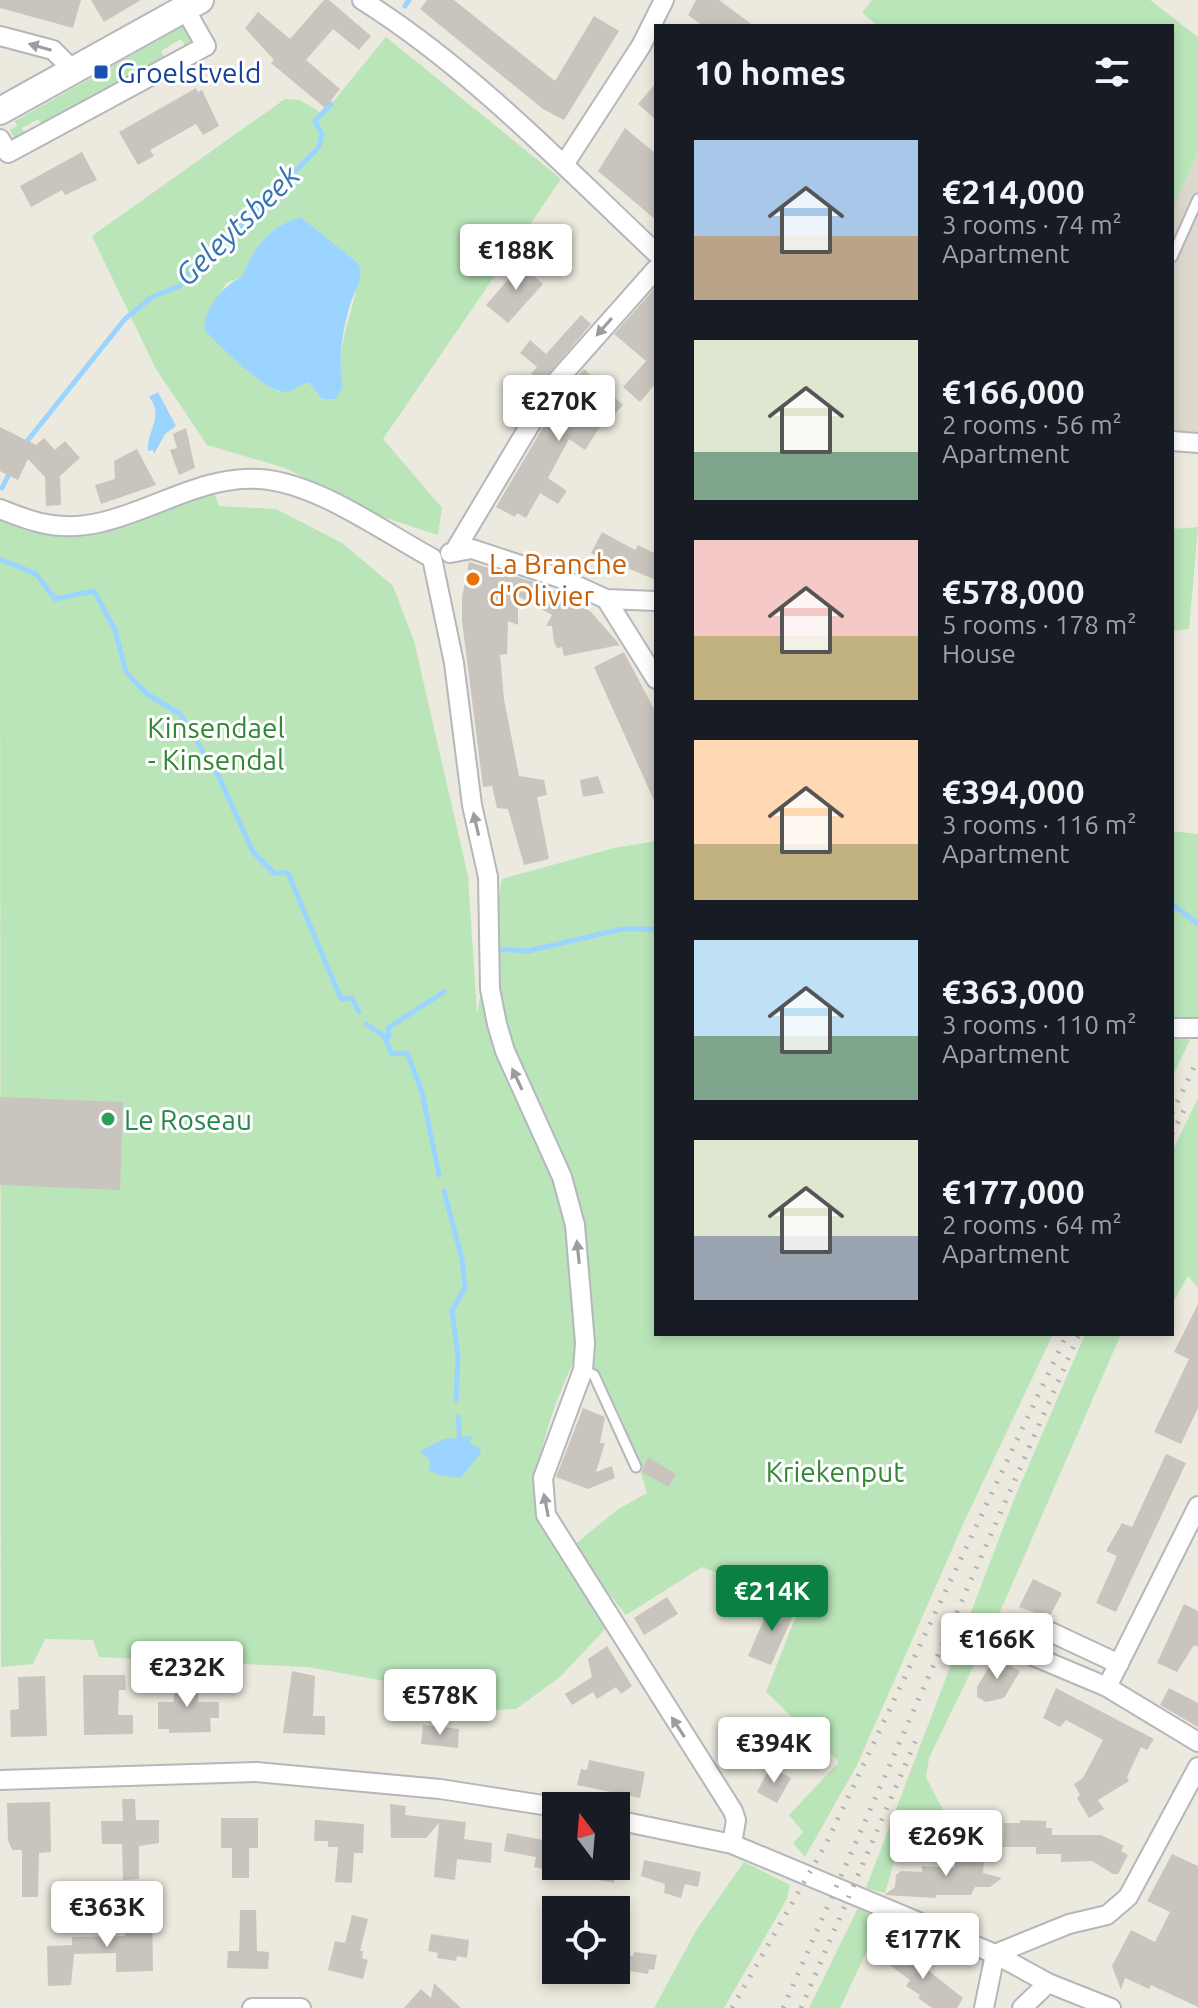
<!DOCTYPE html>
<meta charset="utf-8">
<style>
body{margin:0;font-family:Ubuntu,sans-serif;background:#242831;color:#f1f3f6;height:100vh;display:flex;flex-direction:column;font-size:30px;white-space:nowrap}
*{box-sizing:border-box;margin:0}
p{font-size:26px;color:#9ea1a6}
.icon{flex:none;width:44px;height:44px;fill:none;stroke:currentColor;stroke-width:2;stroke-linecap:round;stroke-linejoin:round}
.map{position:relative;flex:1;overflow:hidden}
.panel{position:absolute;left:654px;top:24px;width:520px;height:1312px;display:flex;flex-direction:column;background:#171b24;border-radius:0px;box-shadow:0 4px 12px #0003}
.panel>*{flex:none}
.needle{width:52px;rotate:344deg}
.controls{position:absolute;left:542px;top:1792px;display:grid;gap:16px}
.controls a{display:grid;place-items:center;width:88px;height:88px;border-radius:0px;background:#171b24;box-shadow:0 4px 12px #0003;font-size:40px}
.price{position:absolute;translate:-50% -68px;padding:0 18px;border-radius:8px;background:#fff;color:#222;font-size:26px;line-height:52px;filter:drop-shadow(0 2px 4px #0008)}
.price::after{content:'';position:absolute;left:50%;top:48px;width:24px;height:18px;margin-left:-12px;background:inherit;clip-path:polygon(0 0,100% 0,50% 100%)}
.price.active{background:#0b8043;color:#fff}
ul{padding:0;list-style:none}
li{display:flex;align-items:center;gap:24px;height:200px;padding:0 40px}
li span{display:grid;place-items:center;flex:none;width:224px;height:160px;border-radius:0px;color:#555}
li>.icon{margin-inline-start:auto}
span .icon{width:96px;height:96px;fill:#fffc;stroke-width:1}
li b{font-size:34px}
h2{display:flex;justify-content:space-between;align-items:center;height:96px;padding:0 40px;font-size:34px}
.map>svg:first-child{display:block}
</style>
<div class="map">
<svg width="1198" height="2008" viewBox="0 0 1198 2008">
<rect width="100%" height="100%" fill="#ece9de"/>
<path fill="#dcd8cd" d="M1198,153V433L1172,431V209Z"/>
<path fill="#b9e5b9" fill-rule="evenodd" d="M872,0H1150L1198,37V153L1172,209V26H878L862,13Z
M187,24L198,44L187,50L181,39L161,51L167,62L45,130L38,119L22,128L28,140L18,145L10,130L17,126L15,121Z
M386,37L561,179L383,439L442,508L438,535L377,515L285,468L207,445L156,369L92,236L285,99L300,100L323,114ZM301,217L358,263C360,308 333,337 343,387L322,399L309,383L279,392L238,363L204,329L226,283L242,277C254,247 269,226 301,217Z
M214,492L219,506L276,509L342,543L393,586L414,641L468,876L477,1014L502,879L614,848L656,841V1334H1053L965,1520L857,1765L805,1857L793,1843L803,1832L789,1815L839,1762L766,1692L800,1606L702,1567L626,1615L572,1547L617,1510L647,1493C634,1447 615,1386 577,1355C557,1395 532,1459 539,1503C545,1545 585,1592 609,1625L560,1677L516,1709L444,1713L445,1692L308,1667L99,1657L93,1640L45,1639L33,1664L1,1667L0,519C90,550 131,523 214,492Z
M1198,527L1189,629L1172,631V529Z
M1172,831L1198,834V1024L1172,1077Z
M1198,1098V1288L1188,1276L1172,1304V1152Z
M1085,1334H1121L1003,1605L929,1758L926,1777L944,1812L935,1852L899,1845L885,1893L866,1888L1013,1502Z
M744,1862L790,1885L787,1899L724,2008H654L697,1929Z
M858,1908L881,1921L840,2008H809Z"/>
<path fill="#9bd5ff" d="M301,217L358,263C365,280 354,290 350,305C342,332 338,360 343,387L335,399H322L309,383C298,384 291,395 279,391C259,385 218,345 204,329C206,307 223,285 242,277C254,247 269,226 301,217Z
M158,392L176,426L165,434L154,454L153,450L148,451C146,431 165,417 149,397Z
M473,1436L469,1442L481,1449L480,1454L461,1478L439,1475L429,1470L430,1460L420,1451L444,1439Z"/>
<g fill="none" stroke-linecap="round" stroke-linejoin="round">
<path stroke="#9bd5ff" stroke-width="5" d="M405,6L409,0
M24,445L125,319L152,297L180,286L190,270L227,240L319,147L322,134L315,121L331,104
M2,488L10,472
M0,559L36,574L55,599L94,591L115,630L126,672L147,694L180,714L219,777L253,852L274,873H288L341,999L352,998L359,1012
M1172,904L1198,924
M494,949L528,951L622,929H656
M366,1024L384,1036L392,1054L407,1053L422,1092L439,1175
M385,1036L389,1037L388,1028L444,992
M444,1191L462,1259L465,1287L452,1311L458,1356L456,1400
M458,1417L460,1440"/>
</g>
<path fill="#c9c5be" d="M0,0H81L73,28L0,8Z
M91,0H141L104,22Z
M324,0H329L371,36L359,50L333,29L306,60L340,89L325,108L271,63L274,60L245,28L258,12L290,39Z
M427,0H454L555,81L594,16L619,31L564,120L543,109L420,9Z
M696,0H719L754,26H703L688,15Z
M656,83V120L638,104Z
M196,88L198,92L202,90L219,126L203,135L196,124L150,150L154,156L138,165L119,132Z
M625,128L656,154V220L598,171Z
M82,152L97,180L65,195L62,190L31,207L20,186Z
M526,259L539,270L534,276L543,284L508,323L486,305Z
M656,287V383L640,402L623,387L646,361L614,334Z
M581,315L591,324L542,382L531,374L537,367L520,353L530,340L546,354Z
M584,369L623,405L615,414L607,416L585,450L569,439L548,478L567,491L558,504L540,493L526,518L517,513L515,517L496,507L565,390Z
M0,427L36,445L44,438L55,450L65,441L80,458L60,476L61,505L46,506L45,477L28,459L18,480L0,471Z
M186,428L195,468L179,475L170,450L177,448L173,434Z
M137,449L156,485L101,504L95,485L115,479L114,461Z
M602,532L635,550L638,545L656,554V580L627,568L625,571L591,553Z
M469,562L544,585L591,612L620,645L564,656L562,647L557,648L554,642L552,626H546L552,615L518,596V625L508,621L507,654L500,655L504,699L519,776L544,780L547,795L537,797L549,859L524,865L508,809L497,808L492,786L483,787L462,621V597Z
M624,652L656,713V805L594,667Z
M598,776L604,793L583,797L580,780Z
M0,1097L123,1102L120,1190L0,1185Z
M1198,1304V1408L1181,1444L1154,1432L1189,1359L1174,1352Z
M583,1408L605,1417L600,1443H605L596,1472L612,1466L615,1478L588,1489L556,1477Z
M1166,1454L1186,1463L1116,1612L1096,1603L1117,1556L1106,1551L1122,1523L1132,1527Z
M648,1457L676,1474L669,1487L642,1472Z
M1033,1579L1062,1593L1049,1618L1019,1607Z
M667,1597L678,1614L644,1635L634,1618Z
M772,1601L796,1609L771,1665L748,1656Z
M1184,1604L1198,1611V1647L1194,1645L1177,1672L1157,1663Z
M607,1646L632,1686L621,1694L616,1687L597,1699L593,1692L572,1705L565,1694L592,1677L588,1659Z
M995,1657L1020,1671L1004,1698L986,1702L977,1697V1687Z
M292,1671L315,1676L313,1716H325V1735L283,1733Z
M197,1674L198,1702H219V1718H210L211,1732L169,1733V1729H158V1702H174V1677Z
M83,1675H125L126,1690H119L118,1715H133V1734L84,1735Z
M45,1676L47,1736L11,1737L10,1710L19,1709L18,1677Z
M1056,1688L1154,1739L1147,1750L1141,1747L1127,1777L1129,1781L1098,1800L1104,1809L1089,1818L1077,1798L1080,1795L1074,1784L1083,1778L1103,1740L1066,1720L1060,1727L1043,1718Z
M1169,1688L1198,1703V1727L1160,1705Z
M423,1725L459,1729L458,1748L421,1744Z
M589,1760L645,1772L640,1798L577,1785L581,1769L587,1770Z
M770,1767L791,1778L777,1803L757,1792Z
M122,1799H135L136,1820H159V1843L139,1846V1879L123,1880L122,1844H102L101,1821H123Z
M50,1802L51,1852L39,1853L38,1897H22V1850H12L8,1840L7,1803Z
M390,1804L406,1806L405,1815L466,1822L464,1839L492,1843L491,1863L457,1859L455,1880L434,1877L439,1823L426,1838H391Z
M221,1818H258V1848H249V1878H232V1848H221Z
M315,1820L364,1824L363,1853H354L352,1883L335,1882L338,1847H328V1841H314Z
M1020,1820L1046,1821V1828H1052V1835H1101L1124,1846L1121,1851L1128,1855L1118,1874H1113L1092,1861L1061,1862V1854H1036V1847H1003L1004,1823H1020Z
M507,1833L553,1842L548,1870L534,1867L536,1857L504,1851Z
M962,1846L985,1847L983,1873L1002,1878L990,1887H975L971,1895H936V1898L884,1895L895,1887L896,1875L901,1871L922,1872V1866L955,1868V1857L962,1860Z
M1172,1854L1198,1866V2007L1151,1985L1149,1989L1125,1978L1121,1990L1112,1966L1131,1930L1155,1942L1170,1912L1147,1901Z
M644,1860L701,1872L698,1887L685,1884L681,1898L664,1893L665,1884L641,1876Z
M562,1866H617L614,1883L561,1873Z
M152,1910L153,1971L116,1972V1953L74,1954L71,1985L48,1986L47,1946L72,1945V1937L125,1936V1911Z
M240,1910H256L257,1951L269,1952L268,1969L227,1968L228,1951H239Z
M352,1915L368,1919L360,1951H363L362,1958L368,1960L363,1979L328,1970L335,1941L345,1943Z
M431,1934L469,1940L467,1958L457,1956L456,1961L437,1958L438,1953L428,1951Z
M895,1944L963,1998L957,2008H932L918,1998L920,1995L906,1986L910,1980L883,1960Z
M634,1952L657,1955L654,1970L649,1969L648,1974L616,1969L617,1953L633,1956Z
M434,1983L461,2008H404L421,1989L431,1998Z"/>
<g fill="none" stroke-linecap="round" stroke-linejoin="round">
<defs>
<path id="lane" d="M1172,257L1198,199
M583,1370L594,1375L636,1467"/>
<path id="street" d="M362,0C470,68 563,165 656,253
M0,36L53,50L73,70
M0,139L8,153L206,46L185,9
M565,163L641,46L664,0
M1172,441L1198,443
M0,509C13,514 27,520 41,523C117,542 184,473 260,479C317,483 382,531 432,558
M454,552L555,383L656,269
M450,553L472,549L560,578L606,599L656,601
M432,558L454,663L472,805L488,877L490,989L497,1024L505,1051L562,1177L575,1225L585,1343L583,1370L543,1478L546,1515L733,1811L736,1820L732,1844
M606,599L656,679
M1172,1028H1196
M1198,1506L1107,1687L1198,1742
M1107,1687L1031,1655L1044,1629L1119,1664
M0,1780L256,1772L440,1789L556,1807
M616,1820L732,1844L995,1954L1069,1924L1107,1915L1128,1897L1198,1767
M252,2008H301
M984,2008L995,1954L1048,1983L1111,2008
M1022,2008L1048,1983"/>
<path id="secondary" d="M0,111L200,0"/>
</defs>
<use href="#lane" stroke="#b5b7bd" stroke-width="13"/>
<use href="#street" stroke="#b5b7bd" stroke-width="22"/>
<use href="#secondary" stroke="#b5b9bf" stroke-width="30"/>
<use href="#lane" stroke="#fff" stroke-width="9"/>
<use href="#street" stroke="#fff" stroke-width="18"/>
<use href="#secondary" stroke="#fff" stroke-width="26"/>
<path stroke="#b1b2b2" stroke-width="5" stroke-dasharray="2 10" stroke-linecap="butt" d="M1172,1113L1198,1059
M1172,1134L1186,1106
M732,2008L826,1844L1067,1334
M783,2008L1079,1334
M801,2008L919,1733"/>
</g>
<defs><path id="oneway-solid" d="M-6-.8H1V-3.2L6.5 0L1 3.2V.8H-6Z" transform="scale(2)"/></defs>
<g fill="#9b9da0">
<use href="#oneway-solid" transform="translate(40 47) rotate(-164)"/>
<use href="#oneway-solid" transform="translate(604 327) rotate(131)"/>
<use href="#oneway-solid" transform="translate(476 824) rotate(-103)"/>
<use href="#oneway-solid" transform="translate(517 1079) rotate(-115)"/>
<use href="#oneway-solid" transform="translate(578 1252) rotate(-96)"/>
<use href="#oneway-solid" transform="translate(546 1505) rotate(-101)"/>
<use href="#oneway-solid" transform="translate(678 1727) rotate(-123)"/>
</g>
<rect fill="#1a4fb4" stroke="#fff" stroke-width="3" x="93" y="64" width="16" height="16" rx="4"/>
<circle fill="#e8710a" stroke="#fff" stroke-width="3" cx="473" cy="579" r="8"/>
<circle fill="#2e9e5b" stroke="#fff" stroke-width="3" cx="108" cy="1119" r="8"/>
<g text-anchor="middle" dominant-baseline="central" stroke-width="6" stroke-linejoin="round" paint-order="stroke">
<g font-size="28" fill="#164399" stroke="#fff" text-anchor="start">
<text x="117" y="72">Groelstveld</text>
</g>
<g font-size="28" fill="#c56008" stroke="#fff" text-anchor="start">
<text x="489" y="563">La Branche<tspan x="489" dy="32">d'Olivier</tspan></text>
</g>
<g font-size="28" fill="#318734" stroke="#fff">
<text x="216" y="727">Kinsendael<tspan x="216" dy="32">- Kinsendal</tspan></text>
<text x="835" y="1471">Kriekenput</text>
</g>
<g font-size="28" fill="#27864d" stroke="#fff" text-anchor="start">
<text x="124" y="1119">Le Roseau</text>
</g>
<g font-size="30" font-style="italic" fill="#3675b5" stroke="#fff">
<text transform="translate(237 225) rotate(-44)">Geleytsbeek</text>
</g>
</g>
</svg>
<div class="controls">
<a><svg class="needle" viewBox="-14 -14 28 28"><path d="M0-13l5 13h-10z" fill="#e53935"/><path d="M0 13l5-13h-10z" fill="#9ea1a6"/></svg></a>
<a><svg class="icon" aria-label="locate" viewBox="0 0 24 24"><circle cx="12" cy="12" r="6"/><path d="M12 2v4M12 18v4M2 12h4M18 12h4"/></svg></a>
</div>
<b class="price" style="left:516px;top:292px">€188K</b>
<b class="price" style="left:559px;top:443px">€270K</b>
<b class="price active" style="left:772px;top:1633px">€214K</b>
<b class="price" style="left:997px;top:1681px">€166K</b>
<b class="price" style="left:187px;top:1709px">€232K</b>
<b class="price" style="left:440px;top:1737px">€578K</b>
<b class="price" style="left:774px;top:1785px">€394K</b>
<b class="price" style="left:946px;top:1878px">€269K</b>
<b class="price" style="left:107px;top:1949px">€363K</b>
<b class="price" style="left:923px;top:1981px">€177K</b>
<section class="panel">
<h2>10 homes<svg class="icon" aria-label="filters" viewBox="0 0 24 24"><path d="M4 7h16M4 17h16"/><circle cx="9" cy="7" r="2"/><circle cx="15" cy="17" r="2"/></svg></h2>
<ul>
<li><span style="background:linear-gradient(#a9c7e8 60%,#b9a48a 0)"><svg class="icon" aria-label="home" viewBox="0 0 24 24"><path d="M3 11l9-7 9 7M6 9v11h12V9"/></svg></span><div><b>€214,000</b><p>3 rooms · 74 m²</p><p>Apartment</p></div></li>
<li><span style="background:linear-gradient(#dfe7d0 70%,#7fa58c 0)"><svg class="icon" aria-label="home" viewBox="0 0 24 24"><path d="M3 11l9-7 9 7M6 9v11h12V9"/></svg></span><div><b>€166,000</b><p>2 rooms · 56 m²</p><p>Apartment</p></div></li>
<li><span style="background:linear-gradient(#f6c9c9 60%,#c2b280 0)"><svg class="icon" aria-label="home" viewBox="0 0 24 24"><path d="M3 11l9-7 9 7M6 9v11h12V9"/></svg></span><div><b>€578,000</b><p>5 rooms · 178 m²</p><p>House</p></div></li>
<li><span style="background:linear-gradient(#ffd9b3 65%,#c2b280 0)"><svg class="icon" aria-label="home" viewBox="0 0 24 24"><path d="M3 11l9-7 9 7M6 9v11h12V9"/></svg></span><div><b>€394,000</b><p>3 rooms · 116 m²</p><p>Apartment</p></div></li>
<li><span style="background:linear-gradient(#bfe0f5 60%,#7fa58c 0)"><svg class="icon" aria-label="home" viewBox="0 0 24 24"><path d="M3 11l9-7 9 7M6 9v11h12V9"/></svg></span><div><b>€363,000</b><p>3 rooms · 110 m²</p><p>Apartment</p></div></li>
<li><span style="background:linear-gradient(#dfe7d0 60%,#9aa5b1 0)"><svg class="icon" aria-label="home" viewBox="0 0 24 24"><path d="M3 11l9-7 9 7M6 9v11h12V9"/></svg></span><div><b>€177,000</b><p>2 rooms · 64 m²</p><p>Apartment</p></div></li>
</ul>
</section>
</div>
